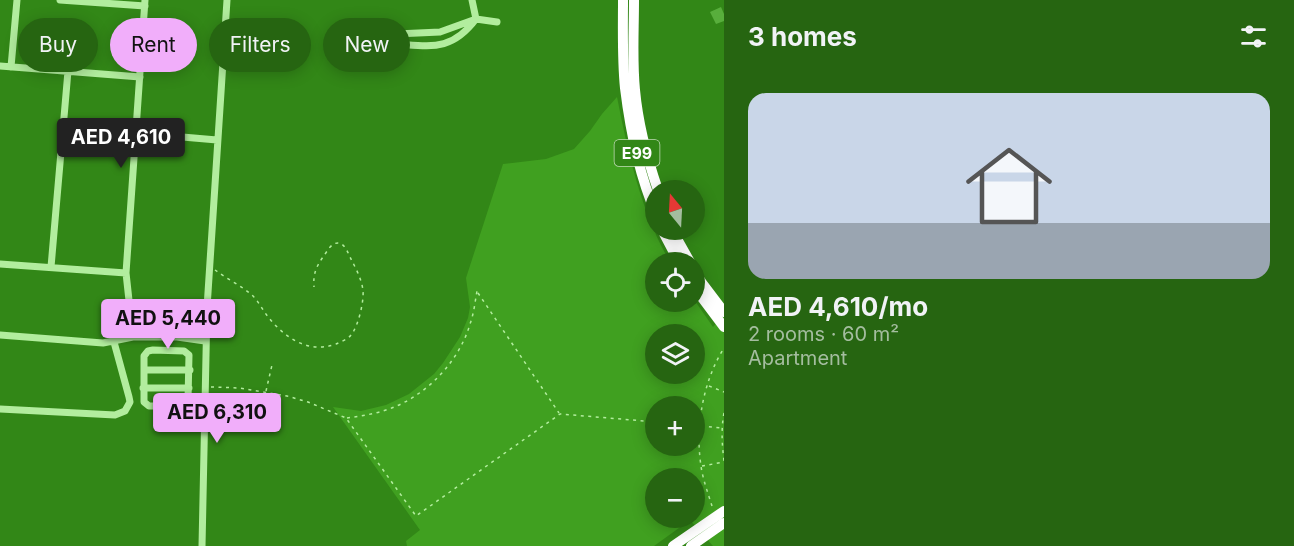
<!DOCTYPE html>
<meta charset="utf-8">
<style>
body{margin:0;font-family:Inter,sans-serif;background:#2e6b1a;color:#f1f3f6;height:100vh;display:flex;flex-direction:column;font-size:22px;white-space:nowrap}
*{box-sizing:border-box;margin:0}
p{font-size:20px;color:#a4bd9f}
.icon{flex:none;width:33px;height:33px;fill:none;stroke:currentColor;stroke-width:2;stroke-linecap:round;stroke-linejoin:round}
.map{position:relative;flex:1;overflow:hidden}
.details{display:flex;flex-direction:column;background:#266511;width:570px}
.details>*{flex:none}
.top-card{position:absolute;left:18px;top:18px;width:570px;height:54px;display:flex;gap:12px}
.needle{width:39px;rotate:342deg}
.buttons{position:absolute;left:645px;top:180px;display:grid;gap:12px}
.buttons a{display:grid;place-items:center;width:60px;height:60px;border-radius:50%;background:#266511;box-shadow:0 3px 15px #0003;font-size:30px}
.price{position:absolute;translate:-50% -51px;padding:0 14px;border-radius:6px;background:#f1aefa;color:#111;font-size:20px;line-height:39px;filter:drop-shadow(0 2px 3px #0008)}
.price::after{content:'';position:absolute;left:50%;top:36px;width:18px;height:14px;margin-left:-9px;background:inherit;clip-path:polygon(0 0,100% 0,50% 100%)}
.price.current{background:#222;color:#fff}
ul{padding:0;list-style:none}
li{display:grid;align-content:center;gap:12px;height:318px;padding:0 24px}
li+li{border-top:2px solid #427931}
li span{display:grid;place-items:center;height:186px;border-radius:18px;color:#555}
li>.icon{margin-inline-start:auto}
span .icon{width:108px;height:108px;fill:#fffc;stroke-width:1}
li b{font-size:26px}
h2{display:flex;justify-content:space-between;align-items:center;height:72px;padding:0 24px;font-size:26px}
.tag{padding:0 21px;border-radius:27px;background:#266511;box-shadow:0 3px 15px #0003;font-size:21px;line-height:54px}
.tag.current{background:#f1aefa;color:#111}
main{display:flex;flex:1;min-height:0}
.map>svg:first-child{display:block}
</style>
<main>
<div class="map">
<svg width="724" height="546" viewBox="0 0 724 546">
<rect width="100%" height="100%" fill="#328717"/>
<path fill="#40a020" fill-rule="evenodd" d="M617,97C628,153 641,212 670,262H656V302L695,301L713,327L724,315V546H713L690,520L654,546H407L406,541L420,530L333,407L361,411L386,405L409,394L434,374L443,363L460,337L468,318L470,307L466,278L503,164L546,159L574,149L590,131L602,114ZM656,334H694V374H656ZM656,406H694V446H656ZM656,478H694V518H656Z"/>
<path fill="#58ae3c" d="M721,7L724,14V21L716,24L710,12Z"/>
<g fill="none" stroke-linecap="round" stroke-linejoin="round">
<path stroke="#b2ed9e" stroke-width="1.5" stroke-dasharray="3 4.5" stroke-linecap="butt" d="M215,270C227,279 242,286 253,296C259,302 263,311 269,318C285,338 309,354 336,344C341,342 348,339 351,335C358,327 364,302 363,291C362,279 355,267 350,257C348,253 345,244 339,243C331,242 327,252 323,257C316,267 313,274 314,287
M478,293L559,413
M709,386L724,392
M211,387L240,388L287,396L308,402L346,418L416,516L560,414L656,422
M266,391L272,365
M724,413C721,429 722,444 724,461
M347,418C361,416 375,414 389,409C426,396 459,362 470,324C474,313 475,302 477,291
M694,425L721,428
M702,466L724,462
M712,506C708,493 703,480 701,466C695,427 703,381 724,348"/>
<path stroke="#b2ed9e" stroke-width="7" d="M60,0L145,6
M472,0L476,19C451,52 431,46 394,44L390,41L391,37L396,34L440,32L476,19L497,22
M0,66L140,77
M11,67L17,0
M136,133L217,140
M0,264L126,273
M51,267L68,71
M0,335L103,343L133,337H177L205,341
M133,337L126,273L145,0
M153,350L184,351L189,355L188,400L187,404L185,406H149L144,402V356L148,351Z
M144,370H190
M143,388H189
M0,409L115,415L125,411L130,402L129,397L114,342
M202,546L207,308L227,0"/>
<path stroke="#fff" stroke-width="10" d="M623,0C623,29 622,59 625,88C630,129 640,177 656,214
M634,0C634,30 632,60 635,90C638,123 647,158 658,190
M662,230L679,262
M672,230L690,262
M694,270L702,283L724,312
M694,287L724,327
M673,546L724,511
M691,546L724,523"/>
</g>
<g text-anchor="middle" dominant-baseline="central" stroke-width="6" stroke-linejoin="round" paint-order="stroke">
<rect fill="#328717" stroke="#c2dbb9" stroke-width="1.5" x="614.5" y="140" width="45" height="26" rx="4.5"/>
<g font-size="16" font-weight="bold" fill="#fff">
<text x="637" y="153">E99</text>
</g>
</g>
</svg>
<div class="buttons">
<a><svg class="needle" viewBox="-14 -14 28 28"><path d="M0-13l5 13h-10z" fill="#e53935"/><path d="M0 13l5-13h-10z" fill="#a4bd9f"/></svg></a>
<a><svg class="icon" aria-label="locate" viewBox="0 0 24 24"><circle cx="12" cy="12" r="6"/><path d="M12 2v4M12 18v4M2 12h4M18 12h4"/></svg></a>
<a><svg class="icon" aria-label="layers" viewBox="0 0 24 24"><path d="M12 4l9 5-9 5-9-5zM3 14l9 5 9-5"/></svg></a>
<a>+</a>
<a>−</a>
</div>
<b class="price current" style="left:121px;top:169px">AED 4,610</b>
<b class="price" style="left:168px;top:350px">AED 5,440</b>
<b class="price" style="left:217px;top:444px">AED 6,310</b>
<div class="top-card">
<a class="tag">Buy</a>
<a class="tag current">Rent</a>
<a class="tag">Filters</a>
<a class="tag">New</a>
</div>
</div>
<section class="details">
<h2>3 homes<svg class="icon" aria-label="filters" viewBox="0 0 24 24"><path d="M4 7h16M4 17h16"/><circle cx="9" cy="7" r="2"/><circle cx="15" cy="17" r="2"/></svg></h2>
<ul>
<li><span style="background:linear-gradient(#c9d6e8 70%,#9aa5b1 0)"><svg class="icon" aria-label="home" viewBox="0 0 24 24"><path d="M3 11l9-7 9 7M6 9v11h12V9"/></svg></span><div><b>AED 4,610/mo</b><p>2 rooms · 60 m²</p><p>Apartment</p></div></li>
</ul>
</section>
</main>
